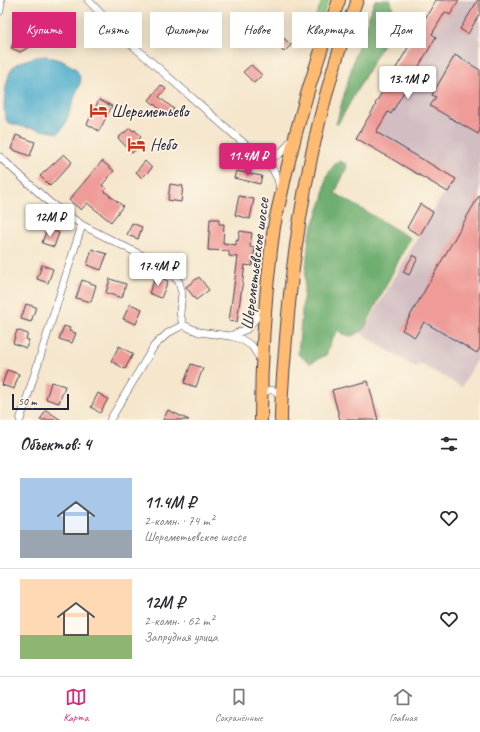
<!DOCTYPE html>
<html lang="ru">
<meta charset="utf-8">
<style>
body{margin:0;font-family:Caveat,sans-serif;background:#f7f7f7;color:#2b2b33;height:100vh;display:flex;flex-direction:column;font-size:15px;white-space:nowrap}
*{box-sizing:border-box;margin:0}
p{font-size:13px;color:#7c7c81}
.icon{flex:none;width:22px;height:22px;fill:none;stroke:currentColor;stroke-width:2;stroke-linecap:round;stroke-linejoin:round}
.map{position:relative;height:420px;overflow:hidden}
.details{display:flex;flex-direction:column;background:#fff;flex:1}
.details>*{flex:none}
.hud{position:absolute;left:12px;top:12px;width:456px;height:36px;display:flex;gap:8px}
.scale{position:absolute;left:12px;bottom:10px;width:57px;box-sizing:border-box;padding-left:4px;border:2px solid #22223b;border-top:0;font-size:11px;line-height:14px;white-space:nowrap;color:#22223b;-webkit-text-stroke:3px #fcf5e5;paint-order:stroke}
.price{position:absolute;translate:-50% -34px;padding:0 9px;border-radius:4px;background:#fff;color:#222;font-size:13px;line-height:26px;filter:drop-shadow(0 1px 2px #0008)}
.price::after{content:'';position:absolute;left:50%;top:24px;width:12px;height:9px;margin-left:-6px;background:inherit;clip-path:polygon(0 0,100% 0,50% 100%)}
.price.active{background:#db2777;color:#fff}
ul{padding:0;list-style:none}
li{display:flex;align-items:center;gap:12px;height:100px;padding:0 20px}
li+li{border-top:1px solid #e1e1e2}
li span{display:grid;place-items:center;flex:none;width:112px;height:80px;border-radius:0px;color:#555}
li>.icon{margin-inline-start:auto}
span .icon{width:48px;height:48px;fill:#fffc;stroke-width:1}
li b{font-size:17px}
h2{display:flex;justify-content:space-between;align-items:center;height:48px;padding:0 20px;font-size:17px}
.chip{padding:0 14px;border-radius:0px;background:#fff;box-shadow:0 2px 10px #0003;font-size:14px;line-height:36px}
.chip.active{background:#db2777;color:#fff}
.menu{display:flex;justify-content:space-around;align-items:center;height:56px;border-top:1px solid #e1e1e2;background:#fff;font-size:11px;color:#7c7c81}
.menu a{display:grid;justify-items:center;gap:2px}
.menu .active{color:#db2777}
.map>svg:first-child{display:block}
</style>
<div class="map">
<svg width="480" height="420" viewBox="0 0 480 420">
<rect width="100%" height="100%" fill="#fcf5e5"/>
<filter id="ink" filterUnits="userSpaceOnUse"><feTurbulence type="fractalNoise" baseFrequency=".025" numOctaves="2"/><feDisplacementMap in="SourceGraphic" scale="8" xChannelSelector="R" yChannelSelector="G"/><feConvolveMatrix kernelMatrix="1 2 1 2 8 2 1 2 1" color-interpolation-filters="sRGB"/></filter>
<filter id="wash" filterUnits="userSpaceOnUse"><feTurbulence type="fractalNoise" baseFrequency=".012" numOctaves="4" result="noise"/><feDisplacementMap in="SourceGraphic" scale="16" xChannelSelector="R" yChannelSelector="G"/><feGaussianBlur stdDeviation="0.9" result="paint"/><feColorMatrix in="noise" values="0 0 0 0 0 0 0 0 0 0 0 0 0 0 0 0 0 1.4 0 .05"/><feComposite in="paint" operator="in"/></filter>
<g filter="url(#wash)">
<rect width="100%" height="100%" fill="#f5e6cc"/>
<path fill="#d2bec2" d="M436,0H480V354L462,387L419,363L416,368L362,334L445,191L356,138L376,105L375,104Z"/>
<path fill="#88ca82" stroke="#55765e" d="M323,0H329L322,16L317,32L313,36L300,31C304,29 309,29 313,26C316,22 315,17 317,13C319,8 321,4 323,0Z"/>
<path fill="#6eae70" stroke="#486856" d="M375,0H391L393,11L397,19L338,124H336L356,52Z
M340,161L346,164L347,167L335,193L410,238L363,331L351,336L343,334L339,329L332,339L326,355L310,363L298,354L309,236L323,199L327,175L335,164Z"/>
<path fill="#4eaecd" stroke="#386884" d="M47,56L63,61L76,69L81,80L65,124L59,133C48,131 17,127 8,122C0,117 6,74 13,67C21,60 37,56 47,56Z"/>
<g id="blocks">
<path fill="#ef9b98" d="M436,0H459L450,15L445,12L432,34L436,37L391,114L388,112L376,132L456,179L448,192L356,138L376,105L375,104Z
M478,0H480V13L468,34L460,29Z
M272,27L291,45L284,52L265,34Z
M18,30L36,37L33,45L20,52L11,48Z
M455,55L480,70V130L478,134L430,106L436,97L432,95Z
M251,65L262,75L254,83L243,72Z
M161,85L166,89L159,97L174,109L168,116L149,100Z
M99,100L112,106L99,131L87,124Z
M130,128L133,131L135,130L141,137L139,139L143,143L132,153L118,138Z
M16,135L35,142L30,156L11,149Z
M64,154L72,162L50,186L40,176Z
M102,161L114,171L102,185L106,189L104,191L123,206L111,222L87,203L81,210L69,200Z
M145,161L152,168L142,178L136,172Z
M236,171L262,176L260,184L234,178Z
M170,184L183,186L181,202L168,200Z
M480,194V348L477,353L424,322L415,337L402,330Z
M239,196L254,199L250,219L235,215Z
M420,204L433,212L420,235L407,228Z
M210,219H219V224H224L223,243L236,245V240L238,241L240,231L252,233L250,247L255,248L252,266L245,265L237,322L229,321L238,257L229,256V251L208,250Z
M132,223L142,227L138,239L127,235Z
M47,228L59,233L54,247L42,243Z
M92,249L107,254L101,270L87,265Z
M413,255L418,258L409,275L403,272Z
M42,265L53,269L48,283L37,279Z
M156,276L168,281L161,298L149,293Z
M199,277L209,290L196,300L186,287Z
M110,279L126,284L122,298L106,293Z
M82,280L96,285L91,302L76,298Z
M26,304L36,307L31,322L21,319Z
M130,304L142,309L136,324L123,319Z
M64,326L70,328L69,331L76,333L72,343L59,339Z
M17,330L28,334L26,339L29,340L26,348L13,343Z
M119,346L133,354L125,369L111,361Z
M191,364L203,368L196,387L184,383Z
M7,370L19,374L14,389L2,385Z
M368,381L378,420H340L332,390Z
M51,382L65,386L59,403L46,399Z
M98,393L108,399L100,413L91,407Z
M46,410L61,420H40Z
M168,410L189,420H163Z"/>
</g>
</g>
<g filter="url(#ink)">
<use href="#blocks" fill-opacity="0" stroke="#423f51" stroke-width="1"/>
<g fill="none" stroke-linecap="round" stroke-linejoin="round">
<defs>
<path id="street" d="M88,0L123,37L272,168L278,179L280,189
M0,11L1,0
M0,157L49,202L82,225L155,262L170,272L179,282L182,293L180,313L183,325
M261,159C277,158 283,153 291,140
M183,325L199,332L230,336L241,339L252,346L261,360
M230,336L247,329L264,308
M261,398C266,387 277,388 281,398
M20,420L82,225
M110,420L154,346L168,333L183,325"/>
<path id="primary" d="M261,420C261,355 265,291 274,227C277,210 282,193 285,177C299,116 317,58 339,0
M281,420C281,393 284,365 286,338C295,223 315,108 357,0"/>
</defs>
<use href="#street" stroke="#423f51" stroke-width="8"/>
<use href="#primary" stroke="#423f51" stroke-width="14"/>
<use href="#street" stroke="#fff" stroke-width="7"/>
<use href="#primary" stroke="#ffbb71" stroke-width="12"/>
</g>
</g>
<defs>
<symbol id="hotel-bare" viewBox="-9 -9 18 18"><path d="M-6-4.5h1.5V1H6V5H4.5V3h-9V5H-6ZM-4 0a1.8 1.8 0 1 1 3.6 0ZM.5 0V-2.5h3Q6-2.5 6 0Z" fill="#c8321e" stroke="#fcf5e5" stroke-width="2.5" paint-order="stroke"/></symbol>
</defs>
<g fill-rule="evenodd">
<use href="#hotel-bare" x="86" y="98" width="25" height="25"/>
<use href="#hotel-bare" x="124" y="132" width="25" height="25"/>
</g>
<g text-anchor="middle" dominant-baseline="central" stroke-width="3.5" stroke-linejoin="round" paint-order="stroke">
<g font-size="17" fill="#22223b" stroke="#fcf5e5" text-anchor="start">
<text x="111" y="111">Шереметьево</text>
<text x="150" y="144">Небо</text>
</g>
<g font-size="17" fill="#22223b" stroke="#fcf5e5">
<text transform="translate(255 264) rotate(-83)">Шереметьевское шоссе</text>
</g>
</g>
</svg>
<div class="scale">50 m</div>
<b class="price" style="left:408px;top:100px">13.1M ₽</b>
<b class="price active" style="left:248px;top:177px">11.4M ₽</b>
<b class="price" style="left:50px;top:238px">12M ₽</b>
<b class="price" style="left:158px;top:287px">17.4M ₽</b>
<div class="hud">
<a class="chip active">Купить</a>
<a class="chip">Снять</a>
<a class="chip">Фильтры</a>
<a class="chip">Новое</a>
<a class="chip">Квартира</a>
<a class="chip">Дом</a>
</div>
</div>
<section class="details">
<h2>Объектов: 4<svg class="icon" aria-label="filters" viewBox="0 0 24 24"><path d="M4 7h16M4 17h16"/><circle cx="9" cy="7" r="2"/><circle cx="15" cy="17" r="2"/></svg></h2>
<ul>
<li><span style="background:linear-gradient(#a9c7e8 65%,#9aa5b1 0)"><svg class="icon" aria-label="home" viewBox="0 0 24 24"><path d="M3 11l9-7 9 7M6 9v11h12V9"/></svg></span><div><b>11.4M ₽</b><p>2-комн. · 74 m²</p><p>Шереметьевское шоссе</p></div><svg class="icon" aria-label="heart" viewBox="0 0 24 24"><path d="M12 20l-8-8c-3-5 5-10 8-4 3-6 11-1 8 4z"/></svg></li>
<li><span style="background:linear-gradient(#ffd9b3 70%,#8fb573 0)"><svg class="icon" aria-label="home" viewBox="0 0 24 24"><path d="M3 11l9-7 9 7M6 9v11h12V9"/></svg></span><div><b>12M ₽</b><p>2-комн. · 62 m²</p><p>Запрудная улица</p></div><svg class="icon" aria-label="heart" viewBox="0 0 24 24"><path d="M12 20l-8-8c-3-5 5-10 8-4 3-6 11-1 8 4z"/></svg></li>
</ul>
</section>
<nav class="menu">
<a class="active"><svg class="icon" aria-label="map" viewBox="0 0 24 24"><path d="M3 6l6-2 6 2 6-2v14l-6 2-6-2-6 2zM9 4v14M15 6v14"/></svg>Карта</a>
<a><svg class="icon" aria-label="saved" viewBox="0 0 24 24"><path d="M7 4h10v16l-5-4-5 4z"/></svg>Сохранённые</a>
<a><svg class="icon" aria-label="home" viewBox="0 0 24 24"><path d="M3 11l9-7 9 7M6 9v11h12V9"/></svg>Главная</a>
</nav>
